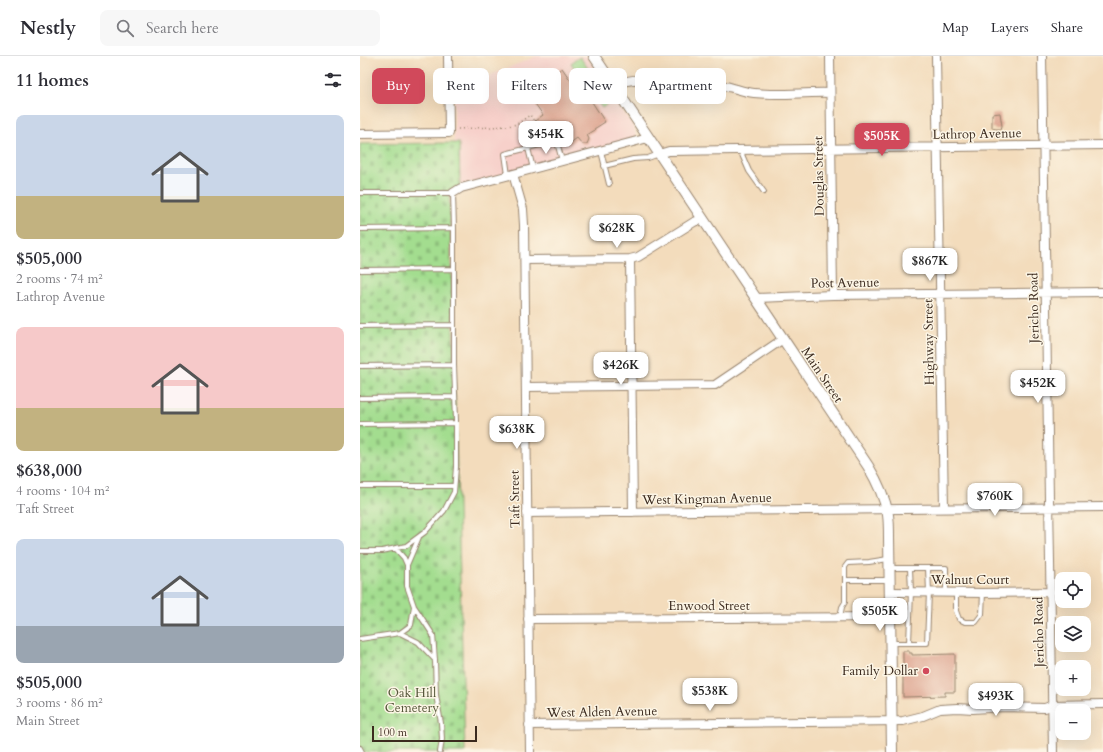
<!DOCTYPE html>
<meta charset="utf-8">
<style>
body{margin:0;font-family:Cardo,serif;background:#f7f7f7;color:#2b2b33;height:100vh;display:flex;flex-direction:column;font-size:15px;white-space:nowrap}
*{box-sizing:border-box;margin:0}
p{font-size:13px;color:#7c7c81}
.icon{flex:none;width:22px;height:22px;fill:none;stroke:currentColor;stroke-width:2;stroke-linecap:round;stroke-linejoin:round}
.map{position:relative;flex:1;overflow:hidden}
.drawer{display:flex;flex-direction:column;background:#fff;width:360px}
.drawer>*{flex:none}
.hud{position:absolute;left:12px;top:12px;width:380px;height:36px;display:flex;gap:8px}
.fabs{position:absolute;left:695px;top:516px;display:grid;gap:8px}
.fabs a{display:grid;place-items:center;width:36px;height:36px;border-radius:8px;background:#fff;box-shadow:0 4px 16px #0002;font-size:20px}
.scale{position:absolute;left:12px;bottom:10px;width:105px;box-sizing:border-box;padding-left:4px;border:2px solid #3b2a1e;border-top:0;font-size:11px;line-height:14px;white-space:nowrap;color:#3b2a1e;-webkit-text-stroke:3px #fcf5e5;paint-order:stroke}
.price{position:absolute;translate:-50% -34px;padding:0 9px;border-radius:8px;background:#fff;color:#222;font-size:13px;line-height:26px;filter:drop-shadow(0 1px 2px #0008)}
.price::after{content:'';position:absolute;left:50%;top:24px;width:12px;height:9px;margin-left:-6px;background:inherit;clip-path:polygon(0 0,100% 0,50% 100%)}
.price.current{background:#d1495b;color:#fff}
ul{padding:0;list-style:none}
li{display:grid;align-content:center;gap:8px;height:212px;padding:0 16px}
li span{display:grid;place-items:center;height:124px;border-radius:8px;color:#555}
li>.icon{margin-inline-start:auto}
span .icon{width:72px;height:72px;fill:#fffc;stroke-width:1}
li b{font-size:17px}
h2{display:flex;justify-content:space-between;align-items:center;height:48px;padding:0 16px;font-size:17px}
.pill{padding:0 14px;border-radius:8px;background:#fff;box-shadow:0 4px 16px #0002;font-size:14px;line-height:36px}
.pill.current{background:#d1495b;color:#fff}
header{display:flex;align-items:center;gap:24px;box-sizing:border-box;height:56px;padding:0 20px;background:#fff;border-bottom:1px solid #e1e1e2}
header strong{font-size:19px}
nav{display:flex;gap:22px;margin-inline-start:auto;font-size:14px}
.search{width:280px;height:36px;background:#f7f7f7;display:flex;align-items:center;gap:10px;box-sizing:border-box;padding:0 14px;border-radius:8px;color:#7c7c81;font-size:15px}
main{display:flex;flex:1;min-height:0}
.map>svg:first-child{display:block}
</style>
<header>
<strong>Nestly</strong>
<div class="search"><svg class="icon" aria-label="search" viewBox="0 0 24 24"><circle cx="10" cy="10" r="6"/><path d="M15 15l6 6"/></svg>Search here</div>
<nav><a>Map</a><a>Layers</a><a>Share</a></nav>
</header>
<main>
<section class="drawer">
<h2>11 homes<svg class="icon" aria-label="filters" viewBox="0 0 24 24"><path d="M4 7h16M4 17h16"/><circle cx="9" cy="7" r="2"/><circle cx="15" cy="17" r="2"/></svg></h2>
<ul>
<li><span style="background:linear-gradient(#c9d6e8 65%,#c2b280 0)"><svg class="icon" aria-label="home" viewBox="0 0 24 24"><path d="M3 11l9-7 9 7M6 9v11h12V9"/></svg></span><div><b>$505,000</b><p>2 rooms · 74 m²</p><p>Lathrop Avenue</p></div></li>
<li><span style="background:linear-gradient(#f6c9c9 65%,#c2b280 0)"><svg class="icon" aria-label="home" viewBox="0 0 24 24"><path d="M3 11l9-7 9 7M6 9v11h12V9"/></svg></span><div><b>$638,000</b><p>4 rooms · 104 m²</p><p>Taft Street</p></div></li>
<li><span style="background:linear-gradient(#c9d6e8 70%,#9aa5b1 0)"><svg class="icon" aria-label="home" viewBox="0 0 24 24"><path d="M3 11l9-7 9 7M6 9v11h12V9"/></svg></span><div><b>$505,000</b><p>3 rooms · 86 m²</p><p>Main Street</p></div></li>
</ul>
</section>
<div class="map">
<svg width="743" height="696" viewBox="0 0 743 696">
<defs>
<pattern id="cemetery-stones" width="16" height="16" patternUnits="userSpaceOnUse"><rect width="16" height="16" fill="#a3dd8f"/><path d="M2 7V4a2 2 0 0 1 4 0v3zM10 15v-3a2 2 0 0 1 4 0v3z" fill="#8dbe7b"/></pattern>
</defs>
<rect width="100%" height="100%" fill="#fcf5e5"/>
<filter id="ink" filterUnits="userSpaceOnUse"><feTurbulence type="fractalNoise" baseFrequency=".025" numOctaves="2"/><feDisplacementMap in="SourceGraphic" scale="8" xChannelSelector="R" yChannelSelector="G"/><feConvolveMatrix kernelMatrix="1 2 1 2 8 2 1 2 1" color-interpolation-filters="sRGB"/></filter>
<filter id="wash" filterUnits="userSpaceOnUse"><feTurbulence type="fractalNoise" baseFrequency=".012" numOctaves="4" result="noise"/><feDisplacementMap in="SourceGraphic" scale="16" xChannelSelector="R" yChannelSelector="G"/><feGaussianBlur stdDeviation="0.9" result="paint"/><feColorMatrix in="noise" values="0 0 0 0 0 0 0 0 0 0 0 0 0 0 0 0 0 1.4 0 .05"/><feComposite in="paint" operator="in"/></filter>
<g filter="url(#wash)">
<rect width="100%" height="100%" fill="#f3dcbc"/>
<path fill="#f7d0ca" d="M177,0H226L275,73L276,80L274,83L100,130L99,87H94V34Z"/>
<path fill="url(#cemetery-stones)" stroke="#6f8456" d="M99,87L100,130L89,134L105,696H0V88Z"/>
<path fill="#a3dd8f" stroke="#6f8456" d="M220,1L251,46L242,52L211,7Z"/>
<g id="blocks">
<path fill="#db9e89" d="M202,12L211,25L214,23L224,38L229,35L235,44L232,46L245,66L234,73L235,74L227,79L229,83L227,88H222L217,82L209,88L200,75L199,76L196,72L185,79L175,65L183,59L171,42L180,35L173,24L179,20L181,24L185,21L187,23Z
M640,57L642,70L641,73H634V72H632V58Z
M543,595H549V597H552V599L595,598V636H585V640L543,641Z"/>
</g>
</g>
<g filter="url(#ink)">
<use href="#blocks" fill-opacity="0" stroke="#97836d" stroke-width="1"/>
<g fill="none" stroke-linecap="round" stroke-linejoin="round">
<defs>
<path id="service" d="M168,92L173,113
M380,94L389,115L404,136
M241,95L249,128
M244,110L273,103L288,102L299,98
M148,119L145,98L195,85L197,86L202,105
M0,137H93L94,172V309L96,364V411L94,436L84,455L65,476L46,490L22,495H0
M0,173L94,172
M0,214L94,213
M0,270L94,269
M0,310L94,309
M0,342L95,341
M0,368L96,367
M0,430H94
M59,481L47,509V530L54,550L73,579L75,604L76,639L81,667L82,683L80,696
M35,492L44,502L47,509
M530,512H586V536
M485,524H529
M596,537V555L599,563L605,566H616L622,558L623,537
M480,561L482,551L485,546V511L488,507L509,506L528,503
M40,577L58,586L75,604
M0,583L40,577L51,569L54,550
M531,587H549L551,536L550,512
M549,587H567L569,536L568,512
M0,692L2,696"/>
<path id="minor" d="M470,0L473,239
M576,0L584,451
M682,0L693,696
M253,28C288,18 329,24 365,30C375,32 384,36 394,37C419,40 445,36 470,37
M0,78L89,77L88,0
M299,98L309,95L743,89
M153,118L163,153L164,169L170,696
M93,137L101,132L288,82
M270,203L273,456
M165,204L270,203L278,201L334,166L342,163
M396,242L473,239L743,236
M166,331L355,329L423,283
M167,457C359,455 551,452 743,451
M530,536L623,537L691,536
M168,563L531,561
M169,669L543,665L563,660L580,653L597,652L613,653L644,651L685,652L692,649L743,648"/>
<path id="tertiary" d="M234,0L508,410C517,425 525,442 528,459C529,466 529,474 529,481L532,696"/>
</defs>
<use href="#service" stroke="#97836d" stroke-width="6"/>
<use href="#minor" stroke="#97836d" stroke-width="10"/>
<use href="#tertiary" stroke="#97836d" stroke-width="12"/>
<path stroke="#97836d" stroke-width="1.5" stroke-dasharray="1 3" stroke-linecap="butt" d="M98,73L148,70L157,68L170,59L184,80L197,75L198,81"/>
<use href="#service" stroke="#fff" stroke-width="4"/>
<use href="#minor" stroke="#fff" stroke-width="8"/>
<use href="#tertiary" stroke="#fff" stroke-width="10"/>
</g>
</g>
<circle fill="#d1495b" stroke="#fcf5e5" stroke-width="1.5" cx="566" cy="615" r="4"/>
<g text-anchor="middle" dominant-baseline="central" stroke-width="3" stroke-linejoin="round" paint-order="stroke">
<g font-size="13" fill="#3b2a1e" stroke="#fcf5e5">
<text transform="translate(617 78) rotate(-1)">Lathrop Avenue</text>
<text transform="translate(459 120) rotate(-91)">Douglas Street</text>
<text transform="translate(485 227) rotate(-1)">Post Avenue</text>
<text transform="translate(674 252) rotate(-91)">Jericho Road</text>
<text transform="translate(569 286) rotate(-91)">Highway Street</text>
<text transform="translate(462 319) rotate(56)">Main Street</text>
<text transform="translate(155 443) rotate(-91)">Taft Street</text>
<text transform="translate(347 443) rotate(-1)">West Kingman Avenue</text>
<text x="610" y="524">Walnut Court</text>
<text x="349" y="550">Enwood Street</text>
<text transform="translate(679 576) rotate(-91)">Jericho Road</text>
<text transform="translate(242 656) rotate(-1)">West Alden Avenue</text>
</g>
<g font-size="13" fill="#3b2a1e" stroke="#fcf5e5" text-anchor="end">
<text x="558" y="615">Family Dollar</text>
</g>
<g font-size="13" fill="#55573a" stroke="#fcf5e5">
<text x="52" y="637">Oak Hill<tspan x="52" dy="15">Cemetery</tspan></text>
</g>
</g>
</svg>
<div class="fabs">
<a><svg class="icon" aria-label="locate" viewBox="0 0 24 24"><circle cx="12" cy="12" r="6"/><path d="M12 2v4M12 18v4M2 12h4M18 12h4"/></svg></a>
<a><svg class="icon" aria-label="layers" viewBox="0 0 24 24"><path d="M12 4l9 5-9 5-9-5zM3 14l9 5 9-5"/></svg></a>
<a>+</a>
<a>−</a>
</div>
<div class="scale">100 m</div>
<b class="price" style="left:186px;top:99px">$454K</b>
<b class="price current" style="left:522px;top:101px">$505K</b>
<b class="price" style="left:257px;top:193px">$628K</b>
<b class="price" style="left:570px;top:226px">$867K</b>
<b class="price" style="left:261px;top:330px">$426K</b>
<b class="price" style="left:678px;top:348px">$452K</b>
<b class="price" style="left:157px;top:394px">$638K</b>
<b class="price" style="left:635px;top:461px">$760K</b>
<b class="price" style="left:520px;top:576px">$505K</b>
<b class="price" style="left:350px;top:656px">$538K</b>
<b class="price" style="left:636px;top:661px">$493K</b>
<div class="hud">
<a class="pill current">Buy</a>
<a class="pill">Rent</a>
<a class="pill">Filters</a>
<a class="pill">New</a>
<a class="pill">Apartment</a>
</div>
</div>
</main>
